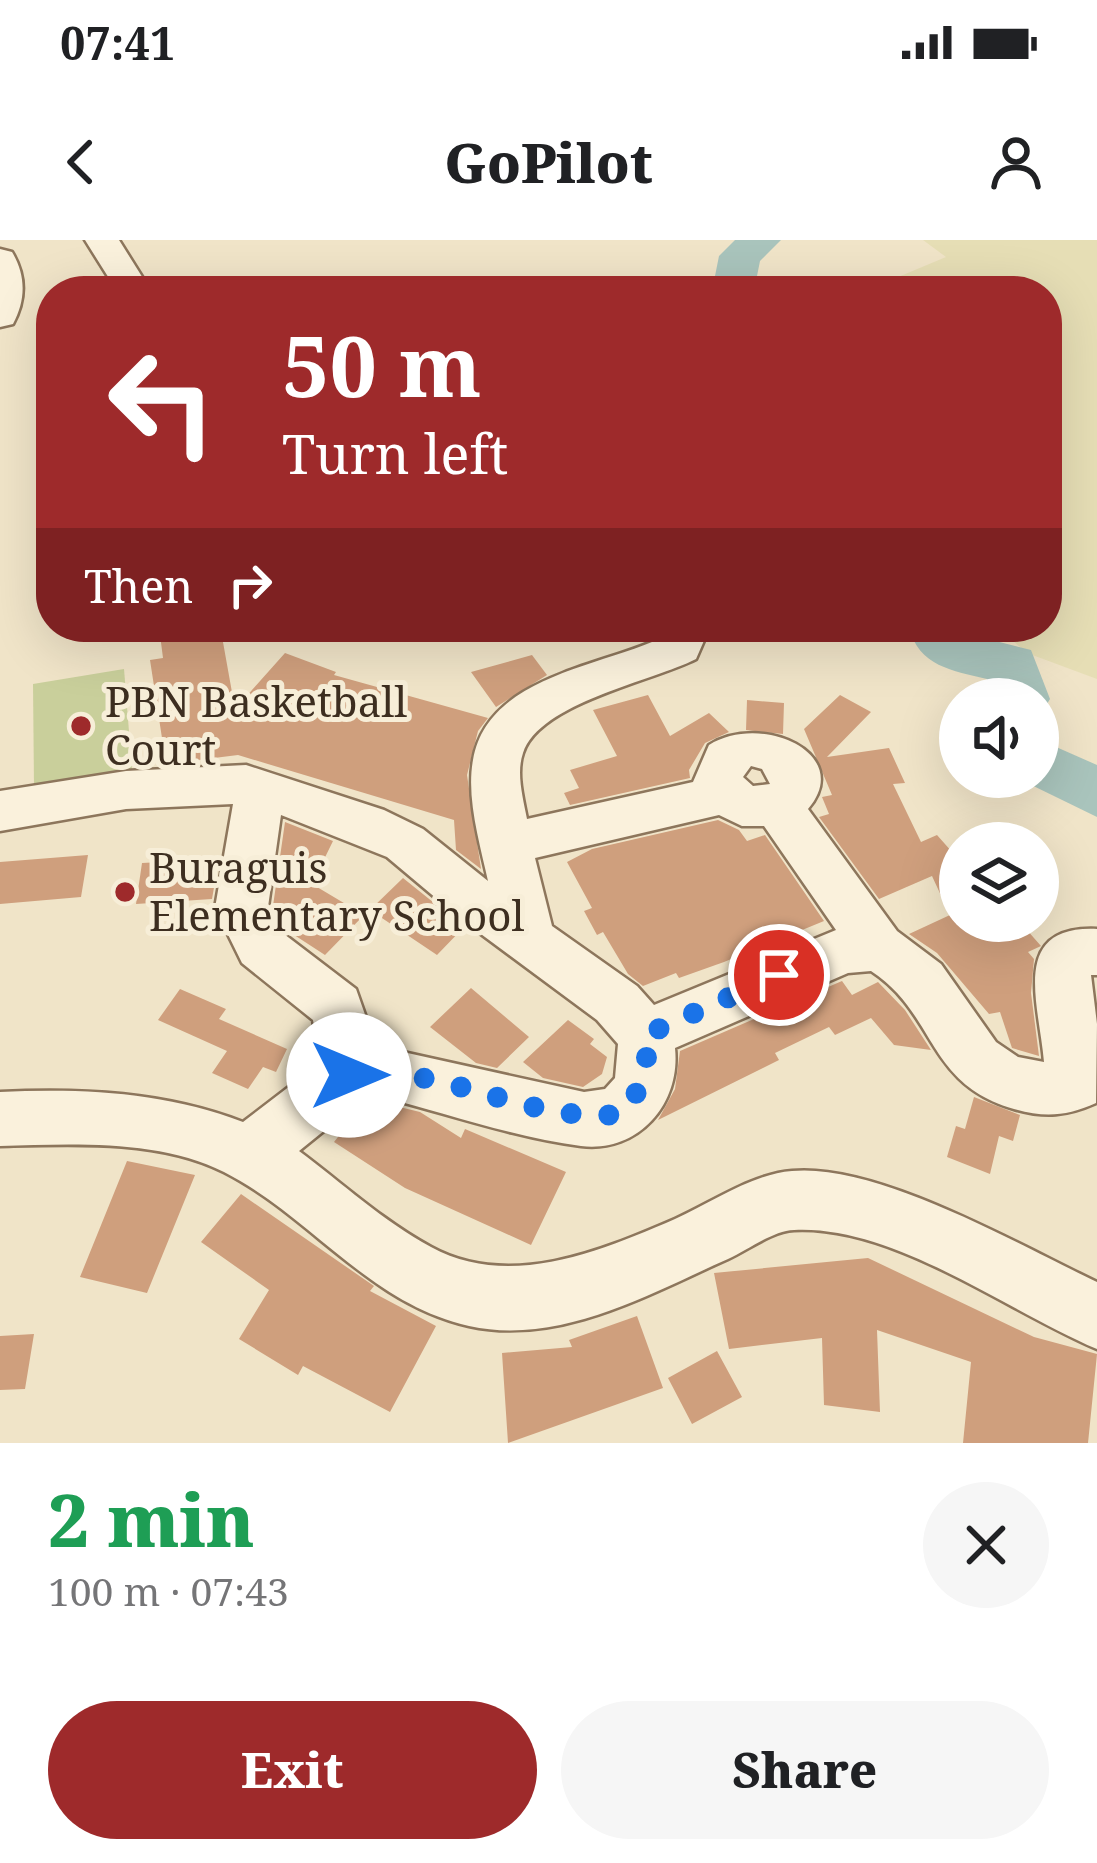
<!DOCTYPE html>
<html lang="en">
<head>
<meta charset="utf-8">
<style>
	body { margin:0; font-family:"Noto Serif",serif; background:#f6f6f6; color:#202124; height:100vh; display:flex; flex-direction:column; font-size:45px; white-space:nowrap }
	* { box-sizing:border-box; margin:0 }
	p { font-size:39px; color:#757577 }
	.icon { flex:none; width:66px; height:66px; fill:none; stroke:currentColor; stroke-width:2; stroke-linecap:round; stroke-linejoin:round }
	.map { position:relative; height:1203px; overflow:hidden }
	.panel { display:flex; flex-direction:column; background:#fff; flex:1 }
	.panel>* { flex:none }
	.guide { position:absolute; left:36px; top:36px; width:1026px; height:366px; border-radius:48px; box-shadow:0 12px 48px #0002; background:#9e2a2b; color:#fff; overflow:hidden }
	.fabs { position:absolute; left:939px; top:438px; display:grid; gap:24px }
	.fabs a { display:grid; place-items:center; width:120px; height:120px; border-radius:50%; background:#fff; box-shadow:0 12px 48px #0002; font-size:60px }
	.pin { position:absolute; display:grid; place-items:center; width:102px; height:102px; color:#fff; margin:-51px; border:6px solid #fff; border-radius:50%; box-shadow:0 3px 12px #0007 }
	.me { position:absolute; width:132px; margin:-66px; rotate:90deg; stroke-linejoin:round; filter:drop-shadow(0 0 9px #0008) }
	.turn { display:flex; align-items:center; gap:42px; height:252px; padding:0 48px; font-size:54px }
	.turn .icon { width:156px; height:156px; stroke-width:2.5 }
	.turn b { display:block; font-size:84px; line-height:102px }
	.then { display:flex; align-items:center; height:114px; padding:0 48px; background:#0003; gap:24px; font-size:45px }
	.round { display:grid; place-items:center; flex:none; width:126px; height:126px; border-radius:63px; background:#f6f6f6 }
	.overview { display:flex; align-items:center; justify-content:space-between; height:204px; padding:0 48px }
	h1 { font-size:72px; font-weight:800; line-height:90px; color:#1e9e55 }
	.button { display:flex; gap:24px; margin-top:auto; padding:24px 48px }
	.button a { flex:1; height:138px; border-radius:72px; background:#9e2a2b; color:#fff; font-size:48px; font-weight:800; line-height:138px; text-align:center }
	.button a+a { background:#f6f6f6; color:#202124 }
	.status { display:flex; justify-content:space-between; align-items:center; height:84px; padding:0 60px; background:#fff; direction:ltr }
	.status svg { height:33px; fill:currentColor }
	header { display:flex; justify-content:space-between; align-items:center; height:156px; padding:0 48px; background:#fff; font-size:54px; font-weight:800 }
	.map>svg:first-child { display:block }
	.farmland { fill:#e6deb5 }
	.green { fill:#c9cf9b }
	.lines { fill:none; stroke-linecap:round; stroke-linejoin:round }
	.river { fill:#a9c4bc; fill-rule:evenodd }
	.building { fill:#cf9f7d }
	.minor-casing { stroke:#8d765c; stroke-width:5 }
	.minor { fill:#faf1dc; fill-rule:evenodd }
	.route { stroke:#1a73e8; stroke-width:21; stroke-dasharray:0 37.8 }
	.poi-dot { fill:#9e2a2b; stroke:#f7eed8; stroke-width:4.5 }
	.labels { text-anchor:middle; stroke-width:10; stroke-linejoin:round; paint-order:stroke }
	.poi-label { font-size:42px; fill:#3d2e20; stroke:#f7eed8; text-anchor:start }
</style>
</head>
<body>
<div class="status"><b>07:41</b><svg viewBox="0 0 49 12"><path d="M0 12V9h3v3zM5 12V6h3v6zM10 12V3h3v9zM15 12V0h3v12zM26 1h20v11H26zM47 4h2v5h-2z"/></svg></div>
<header><svg class="icon" aria-label="back" viewBox="0 0 24 24"><path d="M15 5l-7 7 7 7"/></svg>GoPilot<svg class="icon" aria-label="person" viewBox="0 0 24 24"><circle cx="12" cy="8" r="4"/><path d="M4 21q1-7 8-7t8 7"/></svg></header>
<div class="map">
<svg width="1097" height="1203" viewBox="0 0 1097 1203">
	<rect width="100%" height="100%" fill="#f0e4c8"/>
	<path class="farmland" d="M923 0H1097V439L1027 413 997 387H1047V51H900L891 40 946 17Z"/>
	<path class="green" d="M124 429 132 529 34 547 33 444Z"/>
	<g class="lines">
		<path class="river" d="M735 0H781L760 21 754 51H712L719 16Z
			M909 387H965L976 396 1031 410 1050 459 1041 474 1038 459H992L987 439C953 431 918 426 909 387Z
			M1038 499 1097 525V577L1017 538 1038 537Z"/>
	</g>
	<path class="building" d="M159 387 221 391 235 469 285 413 336 432 334 435 488 478 478 491 467 535 481 629 456 610 454 580 238 515 166 524 150 420 163 418Z
		M532 415 547 435 496 467 471 432Z
		M648 455 670 496 709 473 729 492 705 503 689 530 690 538 570 565 564 553 579 548 570 530 617 516 593 470Z
		M840 455 871 472 827 517 889 508 905 543 893 544 921 602 937 595 960 621V681H1019L1041 706 1028 712 1034 719 1031 753 1039 816 1012 808 1000 772 989 774 937 713 909 694 950 675 932 636 879 659 819 577 829 574 822 557 832 555 804 489Z
		M747 460 784 463 783 494 746 490Z
		M718 580 739 590 747 601 765 595 824 681 724 722 679 738 676 733 643 746 628 734 603 692 597 695 584 671 592 668 567 622 592 609Z
		M285 582 333 601 312 644 364 675 325 715 285 689 288 685 273 666Z
		M88 615 81 657 0 664V622Z
		M219 619 212 659 136 664 142 623Z
		M403 638 464 687 437 715 370 670Z
		M842 741 852 755 878 742 905 770 931 810 894 805 871 778 835 795 829 787 775 813 779 820 658 880 675 849 680 811Z
		M471 748 529 797 497 828 476 823 430 787Z
		M180 749 226 769 219 779 287 809 276 832 263 827 248 849 212 833 227 811 158 780Z
		M568 780 594 799 590 804 607 817 602 834 583 847 543 838 523 822Z
		M974 857 1020 875 1013 901 999 896 990 934 947 917 956 886 965 889Z
		M383 863 420 872 461 898 465 889 566 932 531 1005 405 948 334 902 361 868 373 876Z
		M127 921 195 935 147 1053 80 1037Z
		M241 954 374 1046 370 1051 436 1086 390 1172 303 1126 298 1135 239 1099 269 1050 201 1002Z
		M868 1018 1034 1097 1097 1114 1088 1203H963L971 1122 877 1090 880 1172 824 1165 822 1098 729 1109 714 1033Z
		M637 1076 663 1148 508 1203 502 1113 572 1107 569 1100Z
		M34 1094 25 1149 0 1150V1096Z
		M717 1111 742 1157 692 1184 668 1138Z"/>
	<g class="lines">
		<defs>
			<path id="minor" d="M85 0H119L151 51H117Z
				M0 9 12 12C26 35 26 60 13 84L0 87Z
				M658 387H702L706 396 696 419C653 441 539 463 523 513 516 533 523 558 527 579L693 542 709 505C762 472 855 514 808 569L897 691 941 724 996 802 1018 817 1044 822C1039 763 1009 685 1097 689V735H1091L1097 784 1096 863C1067 876 1045 878 1014 869 926 844 937 774 871 731L848 733 675 808C681 864 638 913 581 906 517 898 445 873 382 857L362 860 299 911C342 943 383 981 431 1007 509 1050 601 1011 675 979 711 963 752 934 792 931 878 923 1019 1005 1097 1042V1109C1007 1071 894 985 794 990 772 991 748 1010 728 1019 649 1054 559 1106 469 1086 368 1063 312 977 224 932 159 899 71 904 0 906V852C83 848 165 852 243 882L320 823 313 780 242 723 215 668 233 564 126 569 0 591V551L126 531 246 525 384 570 423 589 488 641C480 604 466 558 473 520 487 437 599 427 661 398ZM751 526 762 529 770 544 753 546 743 537ZM281 575 387 617 462 680 597 780 618 804 615 838 605 849 584 852 376 806 356 749 280 691 268 667ZM719 575 742 586H764L836 690 654 765 637 746 552 686 535 618Z"/>
		</defs>
		<use href="#minor" class="minor-casing"/>
		<use href="#minor" class="minor"/>
	</g>
	<g class="lines">
		<path class="route" d="M349 835C443 822 527 885 621 874 643 848 650 829 645 795L779 735"/>
	</g>
	<g class="poi-dot">
		<circle cx="81" cy="486" r="12"/>
		<circle cx="125" cy="652" r="12"/>
	</g>
	<g class="labels">
		<g class="poi-label">
			<text x="105" y="477">PBN Basketball<tspan x="105" dy="48">Court</tspan></text>
			<text x="149" y="643">Buraguis<tspan x="149" dy="48">Elementary School</tspan></text>
		</g>
	</g>
</svg>
<div class="fabs">
<a><svg class="icon" aria-label="sound" viewBox="0 0 24 24"><path d="M4 9h4l5-4v14l-5-4H4zM17 9q2 3 0 6"/></svg></a>
<a><svg class="icon" aria-label="layers" viewBox="0 0 24 24"><path d="M12 4l9 5-9 5-9-5zM3 14l9 5 9-5"/></svg></a>
</div>
<div class="pin" style="left:779px;top:735px;background:#d93025"><svg class="icon" aria-label="arrive" viewBox="0 0 24 24"><path d="M6 21V4h12l-3 4 3 4H6"/></svg></div>
<svg class="me" style="left:349px;top:835px" viewBox="-20 -20 40 40"><circle r="19" fill="#fff"/><path d="M0-13L10 11 0 6-10 11z" fill="#1a73e8"/></svg>
<div class="guide">
<div class="turn"><svg class="icon" aria-label="left" viewBox="0 0 24 24"><path d="M17 20v-9H6M10 6l-5 5 5 5"/></svg><div><b>50 m</b>Turn left</div></div>
<div class="then">Then<svg class="icon" aria-label="right" viewBox="0 0 24 24"><path d="M7 20v-9h11M14 6l5 5-5 5"/></svg></div>
</div>
</div>
<section class="panel">
<div class="overview"><div><h1>2 min</h1><p>100 m · 07:43</p></div><a class="round"><svg class="icon" aria-label="close" viewBox="0 0 24 24"><path d="M6 6l12 12M18 6L6 18"/></svg></a></div>
<div class="button"><a>Exit</a><a>Share</a></div>
</section>
</body>
</html>
